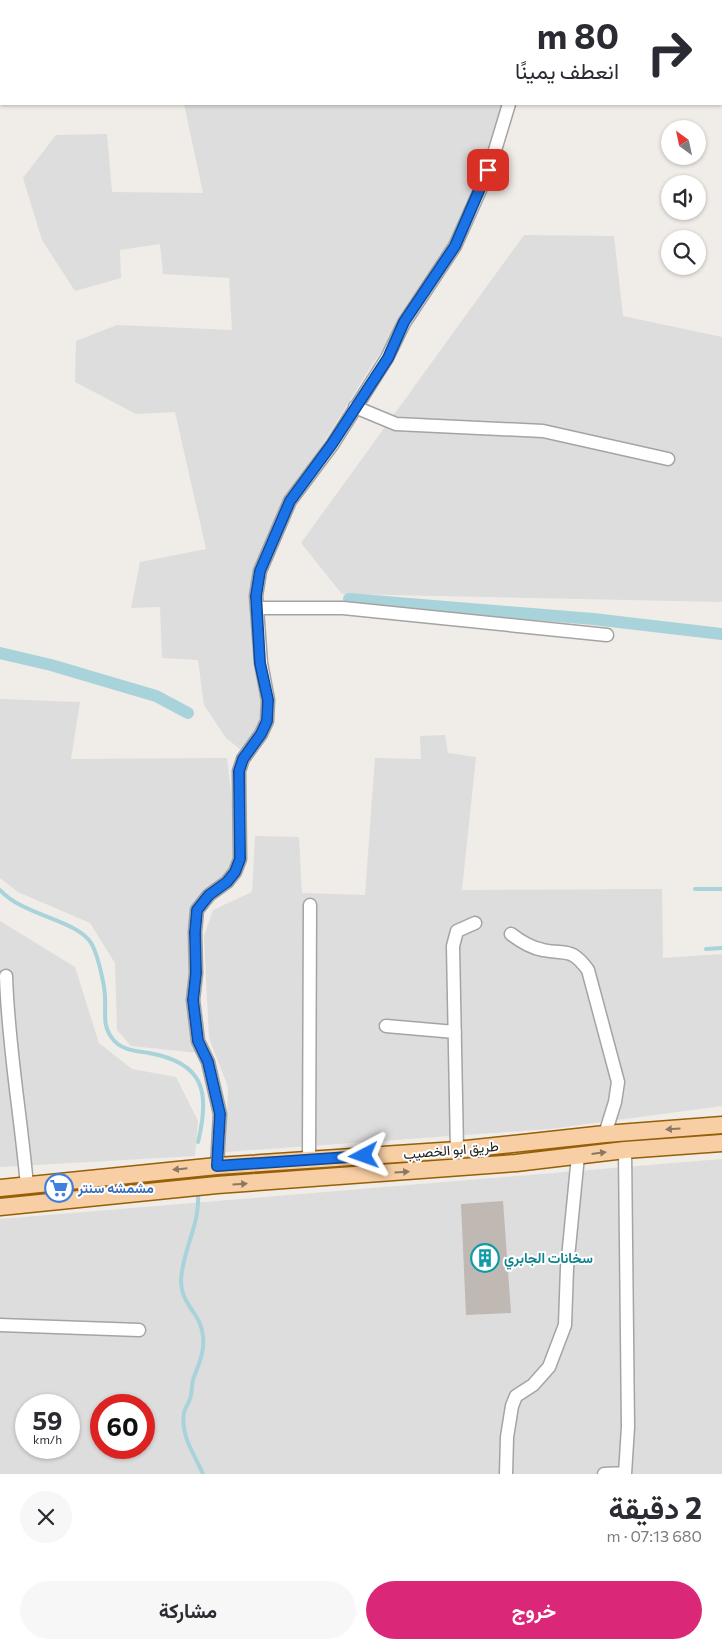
<!DOCTYPE html>
<html lang="ar">
<head>
<meta charset="utf-8">
<style>
	body { margin:0; font-family:Commissioner,Vazirmatn,sans-serif; background:#f7f7f7; color:#2b2b33; direction:rtl; height:100vh; display:flex; flex-direction:column; font-size:19px; white-space:nowrap }
	* { box-sizing:border-box; margin:0 }
	p { font-size:16px; color:#7c7c81 }
	.icon { flex:none; width:28px; height:28px; fill:none; stroke:currentColor; stroke-width:2; stroke-linecap:round; stroke-linejoin:round }
	.map { position:relative; height:1474px; overflow:hidden; direction:ltr }
	.drawer { display:flex; flex-direction:column; background:#fff; flex:1 }
	.drawer>* { flex:none }
	.hud { position:absolute; left:0px; top:0px; width:722px; height:105px; box-shadow:0 1px 4px #0004; direction:rtl; background:#fff; color:#2b2b33; overflow:hidden }
	.needle { width:32px; rotate:327deg }
	.fabs { position:absolute; left:661px; top:120px; display:grid; gap:10px }
	.fabs a { display:grid; place-items:center; width:45px; height:45px; border-radius:50%; background:#fff; box-shadow:0 1px 4px #0004; font-size:25px }
	.speed { position:absolute; left:15px; top:1394px; display:flex; gap:10px; font-size:25px; font-weight:700; text-align:center }
	.speed>* { display:grid; place-content:center; width:65px; height:65px; border-radius:50%; background:#fff; box-shadow:0 1px 4px #0004; line-height:1 }
	.speed small { font-size:12px; font-weight:400 }
	.speed .limit { border:8px solid #d22; background:#fff; color:#111 }
	.pin { position:absolute; display:grid; place-items:center; width:42px; height:42px; color:#fff; margin:-21px; border-radius:10px; box-shadow:0 2px 8px #0006 }
	.me { position:absolute; width:55px; margin:-28px; rotate:266deg; stroke-linejoin:round; filter:drop-shadow(0 0 4px #0008) }
	.turn { display:flex; align-items:center; gap:18px; height:105px; padding:0 20px; font-size:22px }
	.turn .icon { width:65px; height:65px; stroke-width:2.5 }
	.turn b { display:block; font-size:35px; line-height:42px }
	.round { display:grid; place-items:center; flex:none; width:52px; height:52px; border-radius:26px; background:#f7f7f7 }
	.overview { display:flex; align-items:center; justify-content:space-between; height:85px; padding:0 20px }
	h1 { font-size:30px; font-weight:700; line-height:38px }
	.primary-button { display:flex; gap:10px; margin-top:auto; padding:10px 20px }
	.primary-button a { flex:1; height:58px; border-radius:30px; background:#db2777; color:#fff; font-size:20px; font-weight:700; line-height:58px; text-align:center }
	.primary-button a+a { background:#f7f7f7; color:#2b2b33 }
	.map>svg:first-child { display:block }
	.residential { fill:#dedddd; fill-rule:evenodd }
	.lines { fill:none; stroke-linecap:round; stroke-linejoin:round }
	.stream { stroke:#a9d3db; stroke-width:4 }
	.canal { stroke:#a9d3db; stroke-width:12 }
	.building { fill:#c0b8b3 }
	.minor-casing { stroke:#a4a4a4; stroke-width:15 }
	.major-casing { stroke:#955f07; stroke-width:19 }
	.minor { stroke:#fff; stroke-width:12 }
	.major { stroke:#f8cfa4; stroke-width:16 }
	.oneway { fill:#8c7862 }
	.route-casing { stroke:#114b97; stroke-width:12 }
	.route { stroke:#1a73e8; stroke-width:9 }
	.labels { text-anchor:middle; stroke-width:4; stroke-linejoin:round; paint-order:stroke }
	.street-label { font-size:14px; fill:#202020; stroke:#fff }
	.shop-label { font-size:14px; font-weight:bold; fill:#366cbe; stroke:#fff; text-anchor:start }
	.culture-label { font-size:14px; font-weight:bold; fill:#0d838f; stroke:#fff; text-anchor:start }
</style>
</head>
<body>
<div class="map">
<svg width="722" height="1474" viewBox="0 0 722 1474">
	<rect width="100%" height="100%" fill="#f0ece7"/>
	<path class="residential" d="M0 0H158V1H1L0 36Z
		M184 104H506L481 185 448 259 372 365 319 450 277 523 255 588 267 721 245 753 226 738 204 705 198 660 162 658 160 607 131 608 140 562 206 549 175 412 136 414 75 382 76 341 117 325 232 330 229 278 163 274 160 244 120 250 121 278 75 291 42 240 23 178 56 135 107 134 112 192 203 193Z
		M524 235 614 236 623 316 722 337V602L342 594 301 543Z
		M0 699 80 702 71 759 227 758 238 854 223 886 192 921 199 1053 131 1046 117 1030 115 963 90 923 18 892 0 878Z
		M445 735 448 753 476 757 462 890 662 889 663 958 722 954V1106L550 1129 226 1152 228 1087 209 1038 204 936 213 910 252 892 255 836 299 837 302 893 365 895 375 758 421 759 420 736Z
		M0 921 75 967 99 1043 132 1069 176 1077 198 1121 195 1156 0 1167Z
		M722 1159V1474H0V1219ZM26 1405H69V1448H26ZM101 1405H144V1448H101Z"/>
	<g class="lines">
		<path class="stream" d="M307 1 308 0
			M0 47H1
			M695 889H722
			M0 890C23 915 71 919 89 940 97 949 105 986 105 998 106 1013 102 1025 112 1038 120 1050 136 1051 149 1053 205 1063 210 1093 198 1142
			M706 949 722 948
			M198 1195C200 1225 182 1251 181 1281 181 1305 201 1313 203 1336 205 1353 198 1365 193 1380 192 1385 192 1390 191 1395 190 1402 185 1407 184 1413 180 1436 195 1455 203 1474"/>
		<path class="canal" d="M349 599 593 619 722 634
			M0 653 51 665 156 696 188 713"/>
	</g>
	<path class="building" d="M503 1201 511 1313 466 1315 461 1204Z"/>
	<g class="lines">
		<defs>
			<path id="minor" d="M504 0V1
				M355 407 396 424 543 431 668 459
				M257 608H343L607 635
				M511 934C520 941 532 948 543 950 567 955 571 947 588 970L618 1082 615 1102 605 1134
				M6 976C8 1046 21 1116 27 1186
				M386 1026 455 1032
				M457 1150 453 946 457 931 475 923
				M309 1159 310 905
				M217 1166 220 1114 208 1062 198 1041 193 1000 196 973 195 932 197 910 209 895 227 882 235 872 240 859 239 771 243 759 261 734 267 721 268 700 261 663 256 596 260 571 290 501 332 445 387 358 404 323 455 246 489 170 509 104
				M0 1325 139 1330
				M506 1474 507 1437 512 1406 516 1396 533 1385 549 1367 565 1325 567 1268 578 1156
				M604 1474 625 1473
				M625 1474 628 1427 625 1150"/>
			<path id="major" d="M0 1188 217 1166 457 1150 605 1134 722 1125
				M0 1207 217 1185 516 1163 625 1150 722 1143"/>
		</defs>
		<use href="#minor" class="minor-casing"/>
		<use href="#major" class="major-casing"/>
		<use href="#minor" class="minor"/>
		<use href="#major" class="major"/>
	</g>
	<defs><path id="oneway-solid" d="M-6-.8H1V-3.2L6.5 0L1 3.2V.8H-6Z" transform="scale(1.25)"/></defs>
	<g class="oneway">
		<use href="#oneway-solid" transform="translate(673 1129) rotate(176)"/>
		<use href="#oneway-solid" transform="translate(599 1153) rotate(-7)"/>
		<use href="#oneway-solid" transform="translate(180 1169) rotate(174)"/>
		<use href="#oneway-solid" transform="translate(402 1172) rotate(-4)"/>
		<use href="#oneway-solid" transform="translate(240 1184) rotate(-4)"/>
	</g>
	<g class="lines">
		<defs>
			<path id="route" d="M364 1156 217 1166 220 1114 208 1062 198 1041 193 1000 196 973 195 932 197 910 209 895 227 882 235 872 240 859 239 771 243 759 261 734 267 721 268 700 260 663 256 596 260 571 290 501 332 444 388 358 404 322 455 246 488 170"/>
		</defs>
		<use href="#route" class="route-casing"/>
		<use href="#route" class="route"/>
	</g>
	<defs>
		<symbol id="supermarket-ring" viewBox="-11 -11 22 22"><circle r="9.5" fill="#fff" stroke="#3f7fe0" stroke-width="1.5"/><path d="M-6-5.5h2.5l.6 2H6L4.5 2H-2.5L-4.4-4H-6ZM-1.5 3.2a1.3 1.3 0 1 0 .1 0ZM3 3.2a1.3 1.3 0 1 0 .1 0Z" fill="#3f7fe0"/></symbol>
		<symbol id="building-ring" viewBox="-11 -11 22 22"><circle r="9.5" fill="#fff" stroke="#0f9aa8" stroke-width="1.5"/><path d="M-4-6H4V6H1V3H-1V6H-4ZM-2.5-4.3h1.7v1.8h-1.7ZM.8-4.3h1.7v1.8H.8ZM-2.5-1h1.7V.8h-1.7ZM.8-1h1.7V.8H.8Z" fill="#0f9aa8"/></symbol>
	</defs>
	<g fill-rule="evenodd">
		<use href="#supermarket-ring" x="43" y="1172" width="32" height="32"/>
		<use href="#building-ring" x="469" y="1242" width="32" height="32"/>
	</g>
	<g class="labels">
		<g class="street-label">
			<text transform="translate(451 1150) rotate(-5)" y="5">طريق ابو الخصيب</text>
		</g>
		<g class="shop-label">
			<text x="78" y="1193">مشمشه سنتر</text>
		</g>
		<g class="culture-label">
			<text x="504" y="1263">سخانات الجابري</text>
		</g>
	</g>
</svg>
<div class="fabs">
<a><svg class="needle" viewBox="-14 -14 28 28"><path d="M0-13l5 13h-10z" fill="#e53935"/><path d="M0 13l5-13h-10z" fill="#7c7c81"/></svg></a>
<a><svg class="icon" aria-label="sound" viewBox="0 0 24 24"><path d="M4 9h4l5-4v14l-5-4H4zM17 9q2 3 0 6"/></svg></a>
<a><svg class="icon" aria-label="search" viewBox="0 0 24 24"><circle cx="10" cy="10" r="6"/><path d="M15 15l6 6"/></svg></a>
</div>
<div class="speed"><div>59<small>km/h</small></div><div class="limit">60</div></div>
<div class="pin" style="left:488px;top:170px;background:#d93025"><svg class="icon" aria-label="arrive" viewBox="0 0 24 24"><path d="M6 21V4h12l-3 4 3 4H6"/></svg></div>
<svg class="me" style="left:364px;top:1156px" viewBox="-20 -20 40 40"><path d="M0-17L14 15 0 8-14 15z" fill="#1a73e8" stroke="#fff" stroke-width="4"/></svg>
<div class="hud">
<div class="turn"><svg class="icon" aria-label="right" viewBox="0 0 24 24"><path d="M7 20v-9h11M14 6l5 5-5 5"/></svg><div><b>80 m</b>انعطف يمينًا</div></div>
</div>
</div>
<section class="drawer">
<div class="overview"><div><h1>2 دقيقة</h1><p>680 m · 07:13</p></div><a class="round"><svg class="icon" aria-label="close" viewBox="0 0 24 24"><path d="M6 6l12 12M18 6L6 18"/></svg></a></div>
<div class="primary-button"><a>خروج</a><a>مشاركة</a></div>
</section>
</body>
</html>
